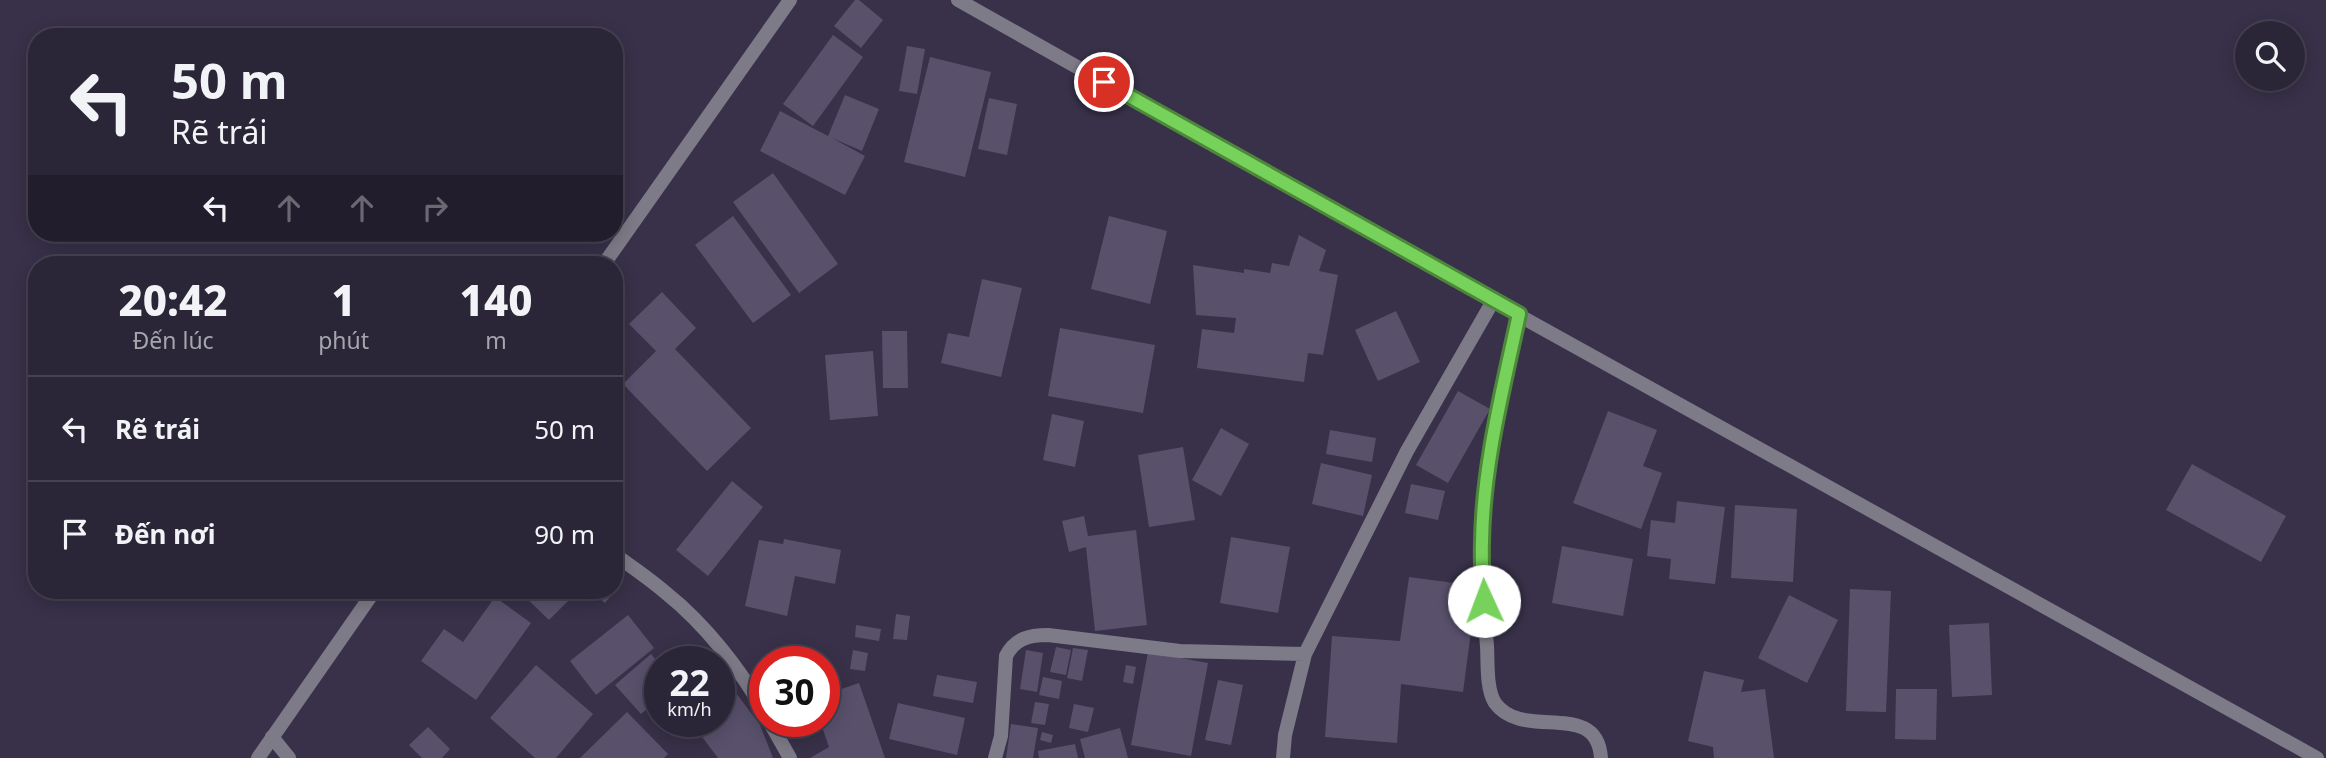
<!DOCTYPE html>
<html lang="vi">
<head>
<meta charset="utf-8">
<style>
	body { margin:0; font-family:"Noto Sans",sans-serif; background:#322d3f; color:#f1f3f6; height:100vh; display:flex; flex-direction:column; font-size:26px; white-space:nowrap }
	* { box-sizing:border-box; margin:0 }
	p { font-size:23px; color:#a5a5ad }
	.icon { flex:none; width:38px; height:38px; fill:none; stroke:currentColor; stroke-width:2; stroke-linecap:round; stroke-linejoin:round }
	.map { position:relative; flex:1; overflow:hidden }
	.details { position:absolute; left:28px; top:256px; width:595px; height:343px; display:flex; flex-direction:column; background:#2a2537; border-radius:28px; box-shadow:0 4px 18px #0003,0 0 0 2px #464252 }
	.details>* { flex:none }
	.banner { position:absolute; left:28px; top:28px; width:595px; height:214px; border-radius:28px; box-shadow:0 4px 18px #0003,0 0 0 2px #464252; background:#2a2537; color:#f1f3f6; overflow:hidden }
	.controls { position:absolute; left:2235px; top:21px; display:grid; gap:14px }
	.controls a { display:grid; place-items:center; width:70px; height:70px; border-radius:50%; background:#2a2537; box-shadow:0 4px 18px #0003,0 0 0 2px #464252; font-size:35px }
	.speed { position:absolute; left:644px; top:646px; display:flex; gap:14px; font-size:35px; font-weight:700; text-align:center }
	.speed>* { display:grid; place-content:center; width:91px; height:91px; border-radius:50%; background:#2a2537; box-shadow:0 4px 18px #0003,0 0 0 2px #464252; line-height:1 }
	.speed small { font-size:18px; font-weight:400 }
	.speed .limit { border:10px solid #d22; background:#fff; color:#111 }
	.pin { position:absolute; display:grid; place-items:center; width:60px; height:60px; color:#fff; margin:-30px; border:4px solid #fff; border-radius:50%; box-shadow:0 2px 7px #0007 }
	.me { position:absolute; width:77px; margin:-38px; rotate:358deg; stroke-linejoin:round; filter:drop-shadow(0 0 5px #0008) }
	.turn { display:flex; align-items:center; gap:24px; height:147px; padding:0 28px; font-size:32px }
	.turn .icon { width:91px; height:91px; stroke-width:2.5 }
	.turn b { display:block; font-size:49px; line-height:60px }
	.lanes { display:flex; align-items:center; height:66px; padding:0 28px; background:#0003; justify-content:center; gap:35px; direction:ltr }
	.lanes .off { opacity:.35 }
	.eta { display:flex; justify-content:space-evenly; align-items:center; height:119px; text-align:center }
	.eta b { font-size:42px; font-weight:800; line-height:49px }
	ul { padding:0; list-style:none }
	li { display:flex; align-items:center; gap:21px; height:105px; padding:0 28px; border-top:2px solid #464252 }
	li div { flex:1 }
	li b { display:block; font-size:26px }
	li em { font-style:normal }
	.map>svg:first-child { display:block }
	.building { fill:#59516c }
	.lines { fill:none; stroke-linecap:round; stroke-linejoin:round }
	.service { stroke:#7e7b88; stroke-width:14 }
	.minor { stroke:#7e7b88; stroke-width:14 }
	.tertiary { stroke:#7e7b88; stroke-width:14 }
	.route-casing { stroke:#4d883a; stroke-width:18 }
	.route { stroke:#76d25a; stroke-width:12 }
</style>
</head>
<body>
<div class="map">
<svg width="2326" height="758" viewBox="0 0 2326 758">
	<rect width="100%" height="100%" fill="#383149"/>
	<path class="building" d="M855 0H859L883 20 861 48 834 26Z
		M833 35 863 57 813 126 783 104Z
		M907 46 925 49 917 94 899 91Z
		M930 57 991 72 965 177 904 162Z
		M845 95 879 109 862 151 832 138 865 156 845 195 760 151 780 111 828 136Z
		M989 98 1017 104 1007 155 978 149Z
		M773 173 838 264 799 293 733 202Z
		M733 216 791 295 753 323 695 245Z
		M1109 216 1167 231 1150 304 1091 289Z
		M1299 235 1326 250 1319 271 1338 275 1323 355 1308 353 1304 382 1197 368 1202 329 1234 333 1236 318 1196 315 1193 265 1244 273V269L1270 273 1272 263 1289 266Z
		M982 279 1022 288 1001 377 941 363 948 333 969 337Z
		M662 292 696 328 675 349 751 428 707 471 623 384 656 351 629 324Z
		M1396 311 1420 362 1378 381 1355 330Z
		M1060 328 1155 345 1143 413 1048 396Z
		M882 331H907L908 388H883Z
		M873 351 878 416 830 420 825 355Z
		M1458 391 1490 409 1448 483 1416 465Z
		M1608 411 1657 430 1643 466 1662 473 1641 529 1573 503Z
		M1052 414 1084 421 1075 467 1043 460Z
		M1221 428 1249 444 1221 496 1192 480Z
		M1330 430 1376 438 1372 462 1326 454Z
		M1183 447 1195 520 1149 527 1138 455Z
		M1321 463 1372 475 1363 516 1312 504Z
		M2192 464 2286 516 2261 562 2166 510Z
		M732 481 763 507 708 576 676 550Z
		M1411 484 1445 491 1438 520 1405 513Z
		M1677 501 1725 507 1715 584 1669 579 1671 559 1647 556 1651 520 1675 523Z
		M1735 505 1797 509 1793 582 1731 578Z
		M1084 516 1088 536 1136 530 1147 625 1095 631 1086 547 1069 552 1062 521Z
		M1231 537 1290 547 1278 613 1220 603Z
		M784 539 841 550 835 584 795 576 787 616 745 606 759 540 783 544Z
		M1562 546 1633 559 1623 616 1552 603Z
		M614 573 623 581 605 603 589 590H614Z
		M1409 577 1477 586 1463 692 1401 684 1397 743 1325 737 1332 636 1400 641Z
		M1850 589 1891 591 1886 712 1846 711Z
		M518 590H575L577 592 549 620Z
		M1789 595 1838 620 1807 683 1758 658Z
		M495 597 531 623 476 700 421 661 444 629 463 642Z
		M896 614 910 616 907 640 893 639Z
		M628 615 654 648 596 695 570 661Z
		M1989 623 1992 695 1952 697 1949 625Z
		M856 625 881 629 879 641 855 637Z
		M1056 647 1071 650 1066 675 1050 672Z
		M1073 648 1088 650 1082 681 1067 678Z
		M853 650 868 653 865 671 850 669Z
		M1026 650 1043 653 1037 692 1020 689Z
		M1148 652 1208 663 1191 756 1131 745Z
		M651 654 660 665V698L641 714 615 685Z
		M536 665 593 714 556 758H535L490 718Z
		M1126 665 1136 667 1133 684 1123 682Z
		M719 670 760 725 773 758H718L690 721H719Z
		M1704 671 1744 680 1741 692 1765 689 1774 758H1714L1713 747 1688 741Z
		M937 675 977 682 973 703 933 696Z
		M1043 677 1062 681 1059 699 1039 695Z
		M1218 680 1243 685 1231 745 1205 740Z
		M859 683 885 758H810L829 747 820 721H824V695Z
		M1896 689H1937L1936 740 1895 739Z
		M1035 702 1049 704 1045 725 1031 723Z
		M898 703 965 718 957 755 889 739Z
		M1074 704 1094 708 1088 732 1069 728Z
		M627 712 668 754 664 758H580Z
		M1011 724 1038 728 1033 758H1006Z
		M428 727 450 749 442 758H422L409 745Z
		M1120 728 1128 758H1085L1080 739Z
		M1042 732 1053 735 1051 743 1040 740Z
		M1075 744 1078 758H1039L1038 751Z"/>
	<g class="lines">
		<path class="service" d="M614 554C632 567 650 579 666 593 705 624 741 670 765 713
			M769 721 790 758"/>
		<path class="minor" d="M958 0 1493 301 2317 758
			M1519 314C1503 389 1485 463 1482 540 1480 575 1484 611 1487 646 1488 662 1486 689 1495 703 1523 742 1597 698 1601 758
			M272 737 289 758
			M995 758 1001 736 1006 656C1015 638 1030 635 1048 635L1180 651 1305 654
			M1283 758 1285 735 1305 654 1407 451 1493 301"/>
		<path class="tertiary" d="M604 264 790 0
			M258 758 375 590"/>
	</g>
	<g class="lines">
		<defs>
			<path id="route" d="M1104 82 1519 314C1503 389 1483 465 1482 542 1481 562 1483 582 1484 601"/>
		</defs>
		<use href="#route" class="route-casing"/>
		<use href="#route" class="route"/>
	</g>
</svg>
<div class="controls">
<a><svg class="icon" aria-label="search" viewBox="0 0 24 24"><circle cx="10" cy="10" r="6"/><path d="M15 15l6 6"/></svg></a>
</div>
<div class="speed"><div>22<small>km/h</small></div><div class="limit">30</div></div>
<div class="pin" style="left:1104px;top:82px;background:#d93025"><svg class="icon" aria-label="arrive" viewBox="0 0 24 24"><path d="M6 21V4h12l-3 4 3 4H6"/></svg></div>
<svg class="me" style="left:1484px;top:601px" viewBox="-20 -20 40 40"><circle r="19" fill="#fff"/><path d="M0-13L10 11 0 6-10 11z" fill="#76d25a"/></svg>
<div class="banner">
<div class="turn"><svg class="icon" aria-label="left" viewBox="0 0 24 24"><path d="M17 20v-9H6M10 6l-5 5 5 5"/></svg><div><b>50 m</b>Rẽ trái</div></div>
<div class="lanes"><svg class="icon" aria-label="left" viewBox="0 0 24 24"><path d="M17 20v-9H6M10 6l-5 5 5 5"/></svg><svg class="icon off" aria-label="ahead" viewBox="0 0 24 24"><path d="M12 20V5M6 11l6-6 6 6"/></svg><svg class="icon off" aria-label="ahead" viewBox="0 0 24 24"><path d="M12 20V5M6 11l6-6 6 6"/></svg><svg class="icon off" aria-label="right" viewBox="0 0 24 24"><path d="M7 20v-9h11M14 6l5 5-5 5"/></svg></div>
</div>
<section class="details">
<div class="eta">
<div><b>20:42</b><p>Đến lúc</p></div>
<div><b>1</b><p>phút</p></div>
<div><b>140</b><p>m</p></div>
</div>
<ul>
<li><svg class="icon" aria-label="left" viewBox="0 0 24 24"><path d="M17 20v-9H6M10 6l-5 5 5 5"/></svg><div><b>Rẽ trái</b></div><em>50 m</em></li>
<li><svg class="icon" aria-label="arrive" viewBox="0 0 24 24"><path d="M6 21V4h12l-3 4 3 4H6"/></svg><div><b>Đến nơi</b></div><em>90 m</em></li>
</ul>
</section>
</div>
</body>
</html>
